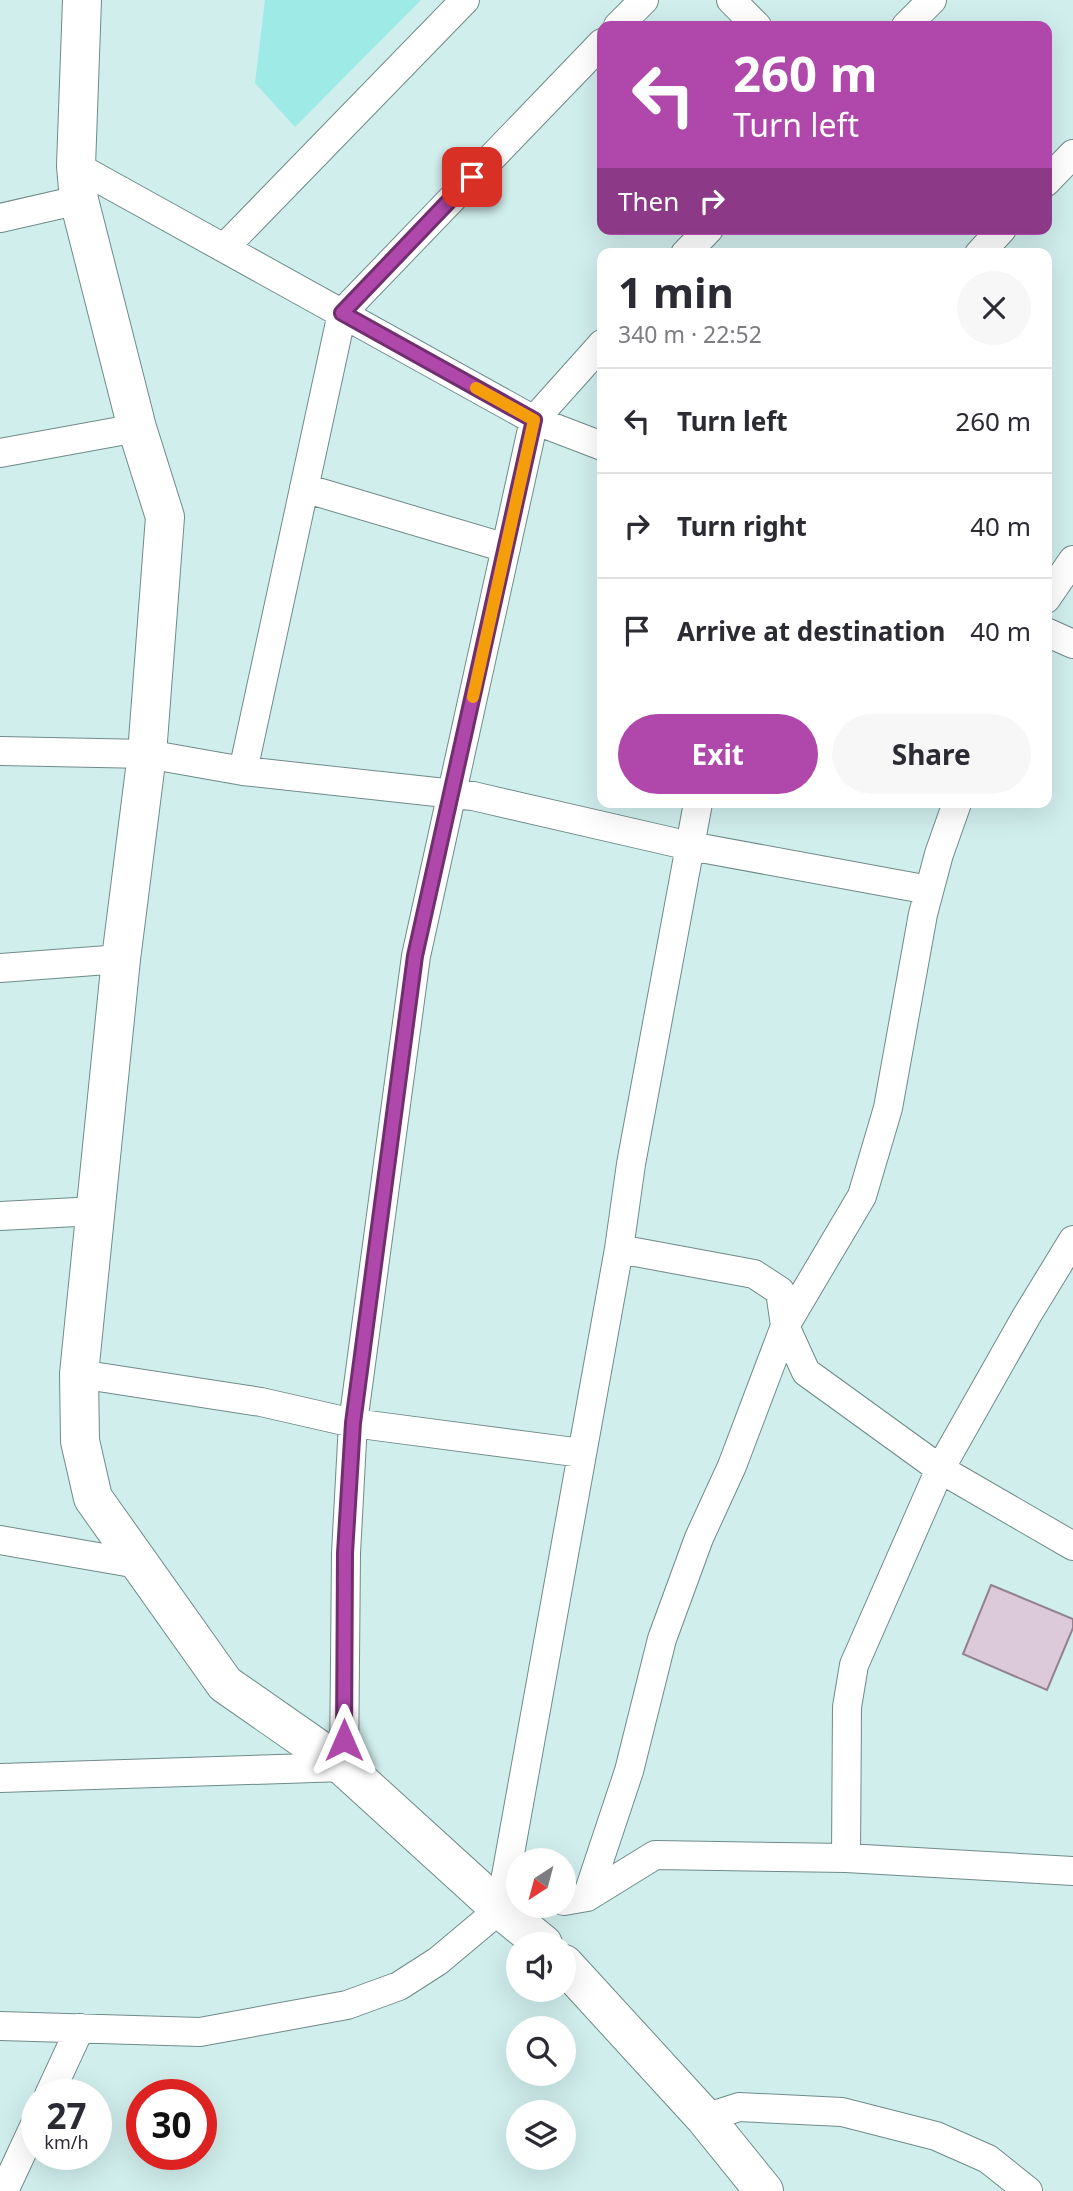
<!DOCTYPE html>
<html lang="en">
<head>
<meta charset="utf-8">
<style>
	body { margin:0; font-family:"Noto Sans",sans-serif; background:#f7f7f7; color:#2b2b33; height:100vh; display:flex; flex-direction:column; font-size:26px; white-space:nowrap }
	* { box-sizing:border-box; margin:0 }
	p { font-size:23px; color:#7c7c81 }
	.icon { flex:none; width:38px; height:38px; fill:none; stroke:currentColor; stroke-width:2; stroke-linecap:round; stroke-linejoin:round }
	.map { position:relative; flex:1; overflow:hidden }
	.panel { position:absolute; left:597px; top:248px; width:455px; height:560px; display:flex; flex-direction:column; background:#fff; border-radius:14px; box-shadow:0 7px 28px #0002 }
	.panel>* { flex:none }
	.guide { position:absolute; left:597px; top:21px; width:455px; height:214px; border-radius:14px; box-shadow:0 7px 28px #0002; background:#b048ab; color:#fff; overflow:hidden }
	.needle { width:46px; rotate:216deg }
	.buttons { position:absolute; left:506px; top:1848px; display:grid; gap:14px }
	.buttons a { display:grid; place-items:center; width:70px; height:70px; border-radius:50%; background:#fff; box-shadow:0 7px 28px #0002; font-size:35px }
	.speed { position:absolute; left:21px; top:2079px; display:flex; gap:14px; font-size:35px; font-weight:700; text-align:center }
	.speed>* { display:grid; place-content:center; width:91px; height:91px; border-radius:50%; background:#fff; box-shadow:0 7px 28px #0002; line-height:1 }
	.speed small { font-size:18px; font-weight:400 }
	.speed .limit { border:10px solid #d22; background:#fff; color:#111 }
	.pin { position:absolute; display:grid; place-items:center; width:60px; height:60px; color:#fff; margin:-30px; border-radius:14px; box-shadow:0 4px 10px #0006 }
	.me { position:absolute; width:77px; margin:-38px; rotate:0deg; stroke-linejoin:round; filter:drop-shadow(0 0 5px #0008) }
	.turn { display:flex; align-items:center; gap:24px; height:147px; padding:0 21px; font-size:32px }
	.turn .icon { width:91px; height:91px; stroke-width:2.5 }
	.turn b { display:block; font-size:49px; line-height:60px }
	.then { display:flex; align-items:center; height:66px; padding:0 21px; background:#0003; gap:14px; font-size:26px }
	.round { display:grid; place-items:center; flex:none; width:74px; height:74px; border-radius:37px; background:#f7f7f7 }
	.headline { display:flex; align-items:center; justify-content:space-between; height:119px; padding:0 21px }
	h1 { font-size:42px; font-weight:700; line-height:52px }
	.action { display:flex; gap:14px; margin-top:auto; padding:14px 21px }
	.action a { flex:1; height:80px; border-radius:42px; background:#b048ab; color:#fff; font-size:28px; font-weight:700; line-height:80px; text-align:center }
	.action a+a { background:#f7f7f7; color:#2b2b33 }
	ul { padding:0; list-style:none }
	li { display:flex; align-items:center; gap:21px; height:105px; padding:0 21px; border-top:2px solid #e1e1e2 }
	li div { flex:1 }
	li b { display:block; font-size:26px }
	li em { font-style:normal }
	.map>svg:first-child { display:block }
	.green { fill:#9deae6 }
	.building { fill:#dcc9da; stroke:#938191; stroke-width:2 }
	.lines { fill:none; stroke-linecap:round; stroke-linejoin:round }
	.street-casing { stroke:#6f8b89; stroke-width:30 }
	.secondary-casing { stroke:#6f8b89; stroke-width:40 }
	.street { stroke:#fff; stroke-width:28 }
	.secondary { stroke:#fff; stroke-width:38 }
	.route-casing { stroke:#722f6f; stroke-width:18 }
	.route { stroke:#b048ab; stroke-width:12 }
	.slow { stroke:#f59e0b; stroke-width:12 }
</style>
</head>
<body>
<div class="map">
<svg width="1073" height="2191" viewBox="0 0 1073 2191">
	<rect width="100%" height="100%" fill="#d0eeec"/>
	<path class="green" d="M265 0H421L295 127 255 83Z"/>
	<path class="building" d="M991 1585 1073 1619V1628L1047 1690 963 1654Z"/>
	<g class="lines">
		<defs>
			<path id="street" d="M731 0 757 26
				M618 26 644 0
				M906 26 932 0
				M76 166 534 420 602 446
				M1046 182 1073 154
				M0 218 79 200
				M224 248 465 0
				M685 254 709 229
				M979 254 1002 229
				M0 453 137 428
				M304 488 506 548
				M1046 599 1073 560
				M1046 632 1073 644
				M0 751 147 754 243 771 473 796 690 846 929 890
				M243 771 342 313 602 43
				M0 968 121 959
				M0 1216 96 1211
				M619 1249 754 1274 780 1291 785 1326 806 1372 940 1469 1073 1546
				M79 1374 261 1402 353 1423 582 1453
				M0 1540 138 1564
				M0 1778 344 1767 346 1553 353 1423 416 956 534 420 602 344
				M846 1858 847 1707 854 1665 940 1469 1026 1317 1073 1240
				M587 1897 629 1771 662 1639 699 1538 732 1466 785 1326 862 1196 888 1108 923 914 939 854 957 803
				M564 1901 587 1897 655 1855 846 1858 1073 1871
				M500 1909 619 1249 631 1164 698 803
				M0 2026 200 2032 347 2005 399 1986 438 1961 500 1909 527 1906
				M49 2095 80 2028
				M705 2118 739 2107 842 2112 936 2136 988 2159 1028 2191
				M4 2191 37 2120"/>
			<path id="secondary" d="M82 0 76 166 79 200 137 428 165 517 147 754 121 959 79 1374 80 1441 93 1498 225 1684 344 1767 500 1909 543 1944
				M564 1964 705 2118 764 2191"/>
		</defs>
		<use href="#street" class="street-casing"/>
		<use href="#secondary" class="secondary-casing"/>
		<use href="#street" class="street"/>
		<use href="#secondary" class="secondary"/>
	</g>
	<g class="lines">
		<defs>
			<path id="route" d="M344 1740 345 1553 353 1423 415 956 534 420 342 313 472 177"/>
		</defs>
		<use href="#route" class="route-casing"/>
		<use href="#route" class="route"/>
		<path class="slow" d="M473 697 534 420 476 388"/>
	</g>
</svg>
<div class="buttons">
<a><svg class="needle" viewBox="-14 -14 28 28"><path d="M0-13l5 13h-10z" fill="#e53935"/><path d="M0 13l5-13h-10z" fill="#7c7c81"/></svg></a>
<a><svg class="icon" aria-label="sound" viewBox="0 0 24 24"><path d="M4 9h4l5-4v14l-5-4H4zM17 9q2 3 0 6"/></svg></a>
<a><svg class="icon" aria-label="search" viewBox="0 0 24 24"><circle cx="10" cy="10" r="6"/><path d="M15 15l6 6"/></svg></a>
<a><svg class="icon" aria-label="layers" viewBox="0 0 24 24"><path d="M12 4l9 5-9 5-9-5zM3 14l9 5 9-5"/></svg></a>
</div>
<div class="speed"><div>27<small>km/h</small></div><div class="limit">30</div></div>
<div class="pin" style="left:472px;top:177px;background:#d93025"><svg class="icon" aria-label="arrive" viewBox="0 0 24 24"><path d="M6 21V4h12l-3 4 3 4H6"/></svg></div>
<svg class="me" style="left:344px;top:1740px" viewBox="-20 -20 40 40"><path d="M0-17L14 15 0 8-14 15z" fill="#b048ab" stroke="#fff" stroke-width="4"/></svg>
<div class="guide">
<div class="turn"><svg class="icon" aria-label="left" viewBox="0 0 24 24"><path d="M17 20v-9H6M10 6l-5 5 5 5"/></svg><div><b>260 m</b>Turn left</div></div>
<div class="then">Then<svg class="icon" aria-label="right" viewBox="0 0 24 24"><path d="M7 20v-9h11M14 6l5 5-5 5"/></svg></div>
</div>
<section class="panel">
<div class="headline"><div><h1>1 min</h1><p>340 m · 22:52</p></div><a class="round"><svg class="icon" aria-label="close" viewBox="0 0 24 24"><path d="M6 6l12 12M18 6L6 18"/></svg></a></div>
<ul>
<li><svg class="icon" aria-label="left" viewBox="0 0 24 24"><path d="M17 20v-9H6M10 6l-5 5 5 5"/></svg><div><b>Turn left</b></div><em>260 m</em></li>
<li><svg class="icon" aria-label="right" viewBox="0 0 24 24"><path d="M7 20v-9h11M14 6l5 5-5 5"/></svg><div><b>Turn right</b></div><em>40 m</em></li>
<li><svg class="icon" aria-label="arrive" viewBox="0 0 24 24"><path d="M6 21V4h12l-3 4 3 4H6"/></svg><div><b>Arrive at destination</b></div><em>40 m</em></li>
</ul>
<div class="action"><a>Exit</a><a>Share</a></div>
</section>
</div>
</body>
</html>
